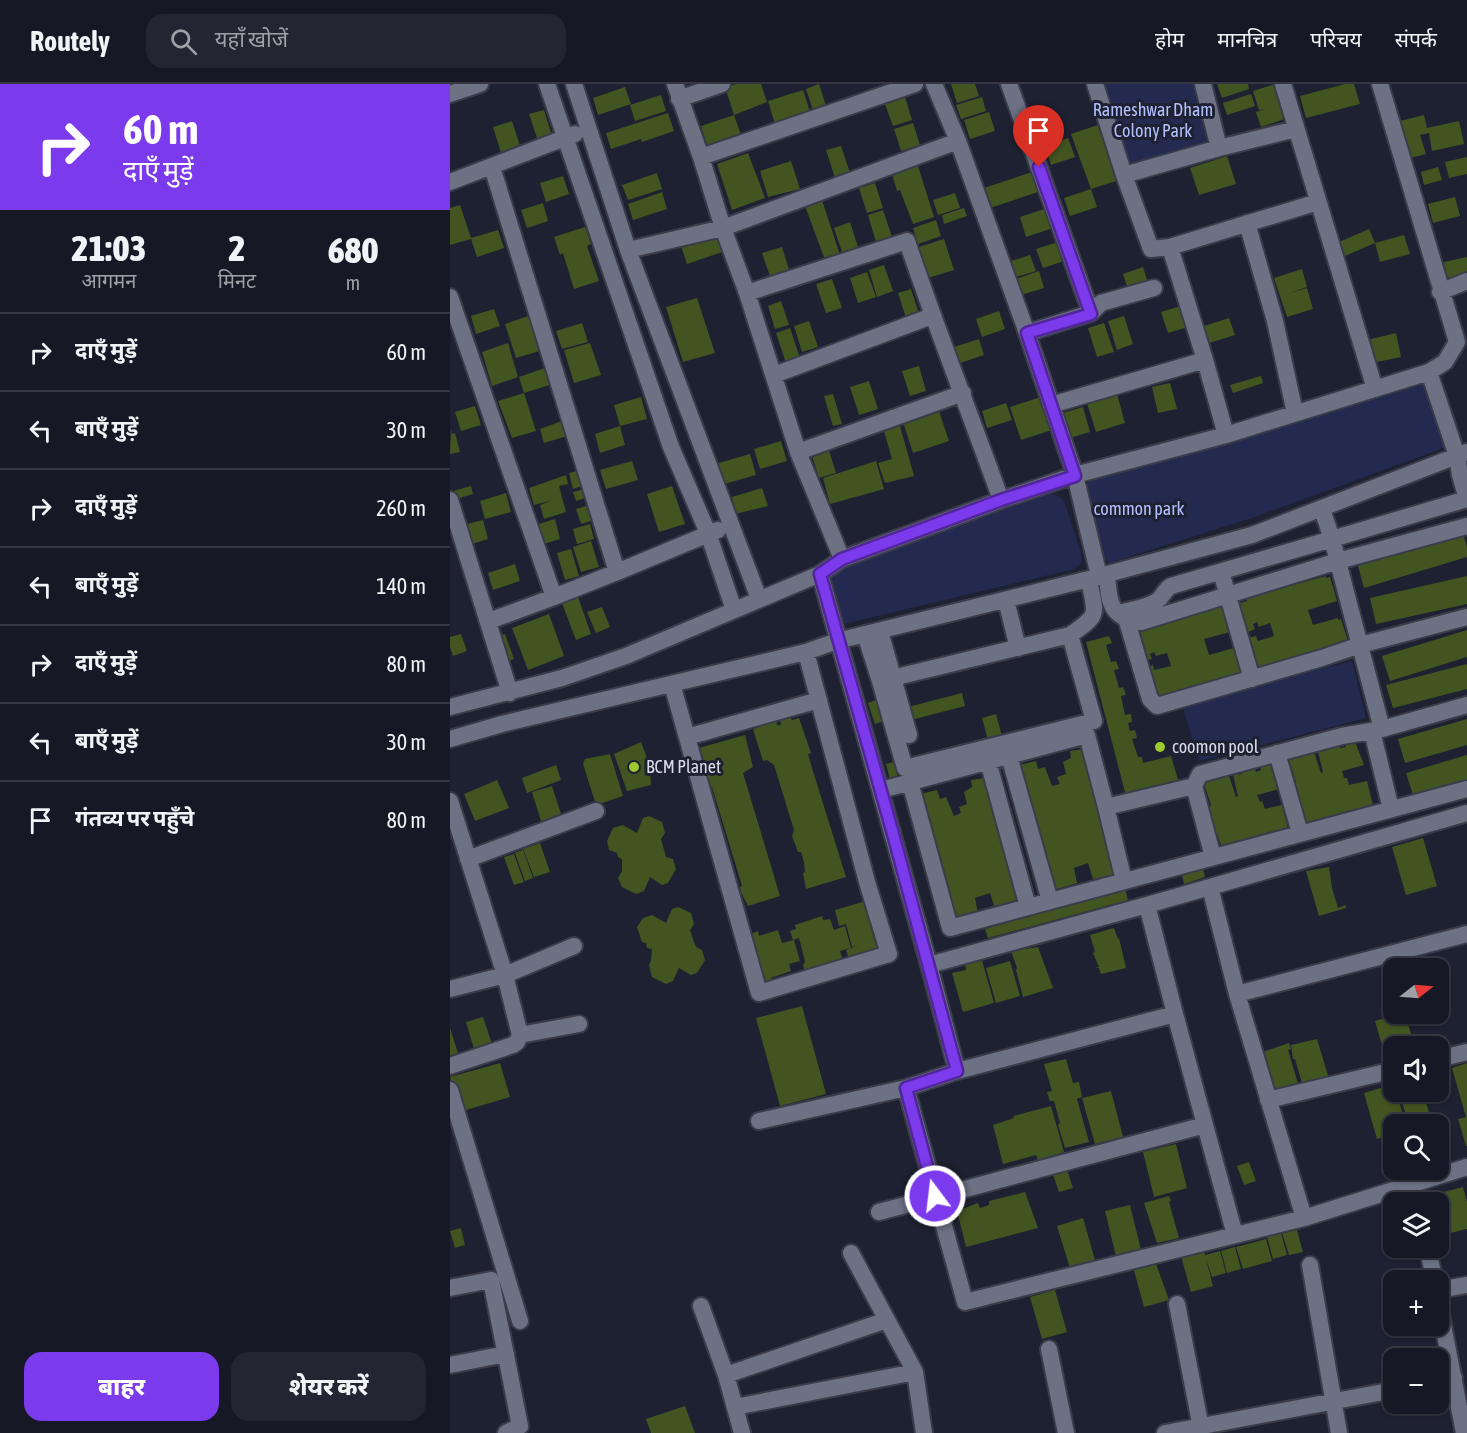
<!DOCTYPE html>
<html lang="hi">
<head>
<meta charset="utf-8">
<style>
	body { margin:0; font-family:"Asap Condensed","Noto Sans Devanagari",sans-serif; background:#232632; color:#f1f3f6; height:100vh; display:flex; flex-direction:column; font-size:22px; white-space:nowrap }
	* { box-sizing:border-box; margin:0 }
	p { font-size:20px; color:#9ea0a7 }
	.icon { flex:none; width:33px; height:33px; fill:none; stroke:currentColor; stroke-width:2; stroke-linecap:round; stroke-linejoin:round }
	.map { position:relative; flex:1; overflow:hidden }
	.sheet { display:flex; flex-direction:column; background:#161925; width:450px }
	.sheet>* { flex:none }
	.hud { background:#7c3aed; color:#fff; overflow:hidden }
	.needle { width:39px; rotate:73deg }
	.fabs { position:absolute; left:933px; top:874px; display:grid; gap:12px }
	.fabs a { display:grid; place-items:center; width:66px; height:66px; border-radius:12px; background:#161925; box-shadow:0 2px 4px #0004,0 0 0 2px #353842; font-size:30px }
	.pin { position:absolute; display:grid; place-items:center; width:51px; height:51px; color:#fff; margin:-62px -26px; border-radius:50% 50% 50% 0; rotate:-45deg; box-shadow:0 0 6px #0007 }
	.pin .icon { rotate:45deg }
	.me { position:absolute; width:66px; margin:-33px; rotate:345deg; stroke-linejoin:round; filter:drop-shadow(0 0 4px #0008) }
	.turn { display:flex; align-items:center; gap:21px; height:126px; padding:0 24px; font-size:27px }
	.turn .icon { width:78px; height:78px; stroke-width:2.5 }
	.turn b { display:block; font-size:42px; line-height:51px }
	.eta { display:flex; justify-content:space-evenly; align-items:center; height:102px; text-align:center }
	.eta b { font-size:36px; font-weight:800; line-height:42px }
	.cta { display:flex; gap:12px; margin-top:auto; padding:12px 24px }
	.cta a { flex:1; height:69px; border-radius:18px; background:#7c3aed; color:#fff; font-size:24px; font-weight:800; line-height:69px; text-align:center }
	.cta a+a { background:#232632; color:#f1f3f6 }
	ul { padding:0; list-style:none }
	li { display:flex; align-items:center; gap:18px; height:78px; padding:0 24px; border-top:2px solid #353842 }
	li div { flex:1 }
	li b { display:block; font-size:22px }
	li em { font-style:normal }
	header { display:flex; align-items:center; gap:36px; box-sizing:border-box; height:84px; padding:0 30px; background:#161925; border-bottom:2px solid #353842 }
	header strong { font-size:28px }
	nav { display:flex; gap:33px; margin-inline-start:auto; font-size:21px }
	.search { width:420px; height:54px; background:#232632; display:flex; align-items:center; gap:15px; box-sizing:border-box; padding:0 21px; border-radius:18px; color:#9ea0a7; font-size:22px }
	main { display:flex; flex:1; min-height:0 }
	.map>svg:first-child { display:block }
	.green { fill:#24294f }
	.building { fill:#425420 }
	.lines { fill:none; stroke-linecap:round; stroke-linejoin:round }
	.minor-casing { stroke:#3a3c4a; stroke-width:20 }
	.minor { stroke:#6c7184; stroke-width:16 }
	.route-casing { stroke:#51269a; stroke-width:15 }
	.route { stroke:#7c3aed; stroke-width:10 }
	.poi-dot { fill:#9cca31; stroke:#1e2131; stroke-width:2 }
	.labels { text-anchor:middle; stroke-width:6; stroke-linejoin:round; paint-order:stroke }
	.park-label { font-size:18px; fill:#b3c0fd; stroke:#1e2131 }
	.poi-label { font-size:18px; fill:#dadce8; stroke:#1e2131; text-anchor:start }
</style>
</head>
<body>
<header>
<strong>Routely</strong>
<div class="search"><svg class="icon" aria-label="search" viewBox="0 0 24 24"><circle cx="10" cy="10" r="6"/><path d="M15 15l6 6"/></svg>यहाँ खोजें</div>
<nav><a>होम</a><a>मानचित्र</a><a>परिचय</a><a>संपर्क</a></nav>
</header>
<main>
<section class="sheet">
<div class="hud">
<div class="turn"><svg class="icon" aria-label="right" viewBox="0 0 24 24"><path d="M7 20v-9h11M14 6l5 5-5 5"/></svg><div><b>60 m</b>दाएँ मुड़ें</div></div>
</div>
<div class="eta">
<div><b>21:03</b><p>आगमन</p></div>
<div><b>2</b><p>मिनट</p></div>
<div><b>680</b><p>m</p></div>
</div>
<ul>
<li><svg class="icon" aria-label="right" viewBox="0 0 24 24"><path d="M7 20v-9h11M14 6l5 5-5 5"/></svg><div><b>दाएँ मुड़ें</b></div><em>60 m</em></li>
<li><svg class="icon" aria-label="left" viewBox="0 0 24 24"><path d="M17 20v-9H6M10 6l-5 5 5 5"/></svg><div><b>बाएँ मुड़ें</b></div><em>30 m</em></li>
<li><svg class="icon" aria-label="right" viewBox="0 0 24 24"><path d="M7 20v-9h11M14 6l5 5-5 5"/></svg><div><b>दाएँ मुड़ें</b></div><em>260 m</em></li>
<li><svg class="icon" aria-label="left" viewBox="0 0 24 24"><path d="M17 20v-9H6M10 6l-5 5 5 5"/></svg><div><b>बाएँ मुड़ें</b></div><em>140 m</em></li>
<li><svg class="icon" aria-label="right" viewBox="0 0 24 24"><path d="M7 20v-9h11M14 6l5 5-5 5"/></svg><div><b>दाएँ मुड़ें</b></div><em>80 m</em></li>
<li><svg class="icon" aria-label="left" viewBox="0 0 24 24"><path d="M17 20v-9H6M10 6l-5 5 5 5"/></svg><div><b>बाएँ मुड़ें</b></div><em>30 m</em></li>
<li><svg class="icon" aria-label="arrive" viewBox="0 0 24 24"><path d="M6 21V4h12l-3 4 3 4H6"/></svg><div><b>गंतव्य पर पहुँचे</b></div><em>80 m</em></li>
</ul>
<div class="cta"><a>बाहर</a><a>शेयर करें</a></div>
</section>
<div class="map">
<svg width="1017" height="1349" viewBox="0 0 1017 1349">
	<rect width="100%" height="100%" fill="#1e2131"/>
	<path class="green" d="M652 0H747L762 57 677 82Z
		M976 300 999 362 805 433 659 479 650 471 634 406 640 395Z
		M594 409 609 412 614 417 631 469V479L624 485 394 540 379 489Z
		M902 577 916 634 749 677 732 621Z"/>
	<path class="building" d="M286 0H311L317 18 284 31 291 51 257 61 251 42 284 31 275 3Z
		M369 0 376 22 363 26 356 5Z
		M501 0H525L529 12 507 19Z
		M767 0H798L799 5 772 14Z
		M825 0 840 33 811 43 806 28 815 25 809 26 803 7Z
		M895 0H904L910 20 856 34 850 12Z
		M175 3 181 20 148 31 143 14Z
		M353 6 360 28 325 40 318 17Z
		M801 10 805 22 777 31 773 19Z
		M211 11 216 27 185 37 180 21Z
		M455 13 462 36 443 42 435 20Z
		M532 13 536 27 511 35 506 21Z
		M94 26 102 52 88 57 79 30Z
		M539 28 545 47 520 55 514 36Z
		M218 29 224 47 192 58 191 55 161 65 156 49Z
		M974 31 977 44 1009 37 1014 60 982 67 979 49 970 51 976 70 957 75 946 38Z
		M62 37 70 62 51 69 43 43Z
		M463 39 470 61 451 67 444 45Z
		M648 41 666 97 641 105 621 50Z
		M618 54 625 73 601 81 595 62Z
		M391 62 400 89 385 94 376 66Z
		M298 69 315 114 282 126 267 80Z
		M777 72 786 100 749 111 740 84Z
		M1017 73V90L999 94 995 78Z
		M341 77 350 105 318 113 310 87Z
		M468 82 484 133 463 140 450 106 447 107 442 90Z
		M988 83 992 96 974 101 971 88Z
		M582 88 588 108 540 124 534 104Z
		M207 89 212 105 178 116 172 101Z
		M113 92 119 110 96 118 90 99Z
		M425 99 433 124 417 129 409 104Z
		M641 105 647 123 620 132 614 114Z
		M212 108 217 125 183 136 178 120Z
		M505 109 510 124 488 131 483 116Z
		M1005 113 1010 132 983 139 978 120Z
		M372 116 390 171 375 176 355 122Z
		M93 119 98 137 77 144 71 126Z
		M10 121 21 154 48 146 54 164 27 173 21 155 0 161V124Z
		M514 124 517 132 494 140 492 131Z
		M597 124 603 144 576 153 570 133Z
		M433 126 442 153 426 158 418 131Z
		M486 136 491 152 468 160 463 144Z
		M400 138 410 169 394 174 384 144Z
		M135 143 141 160 137 162 149 197 124 205 113 169 110 171 104 153Z
		M919 145 925 159 895 172 889 158Z
		M266 151 272 168 237 180 231 162Z
		M954 151 960 170 930 178 925 159Z
		M494 155 504 186 478 194 469 163Z
		M611 157 617 176 593 184 586 165Z
		M332 163 341 192 322 198 312 169Z
		M580 171 586 187 563 194 558 178Z
		M1017 173V190L997 194 994 178Z
		M434 181 443 207 427 213 419 186Z
		M693 183 699 202 679 208 673 190Z
		M852 185 857 203 837 210 857 204 863 225 837 233 824 194Z
		M589 187 594 204 571 211 566 195Z
		M417 188 426 213 408 219 400 194Z
		M382 195 392 224 376 229 366 200Z
		M461 205 470 233 457 237 448 209Z
		M247 214 265 269 233 278 216 223Z
		M331 217 339 241 325 245 318 222Z
		M731 222 738 243 718 249 711 228Z
		M44 225 50 242 26 250 21 232Z
		M549 227 555 245 532 253 526 235Z
		M78 232 84 249 87 248 93 266 66 274 55 240Z
		M674 232 683 260 667 266 658 237Z
		M779 234 785 251 756 260 751 243Z
		M359 237 368 263 352 268 344 242Z
		M132 239 138 258 112 265 106 247Z
		M654 239 664 268 647 273 638 244Z
		M340 244 350 274 336 279 326 249Z
		M946 249 951 273 922 279 917 256Z
		M529 255 534 271 510 279 504 263Z
		M58 259 68 293 42 302 32 268Z
		M140 259 151 291 124 299 114 266Z
		M469 282 476 307 460 312 452 287Z
		M98 283 103 300 74 309 69 293Z
		M811 292 813 299 783 309 780 301Z
		M419 297 428 325 409 331 400 303Z
		M720 299 727 325 708 329 702 303Z
		M74 309 86 347 62 354 48 317Z
		M383 310 392 340 383 342 374 312Z
		M667 310 675 339 646 348 637 319Z
		M191 313 197 335 170 342 164 321Z
		M591 313 602 346 571 356 560 323Z
		M556 319 562 336 537 344 532 327Z
		M25 322 31 341 11 347 5 328Z
		M633 323 640 348 620 354 613 329Z
		M489 327 499 357 463 369 453 338Z
		M112 337 117 352 94 359 90 345Z
		M170 342 175 361 150 369 145 350Z
		M450 342 464 392 435 399 428 379 442 375 434 347Z
		M1 345 2 350 5 349 10 368 0 370Z
		M331 357 337 377 310 385 304 365Z
		M377 360 386 389 369 394 360 365Z
		M300 370 306 391 271 401 265 380Z
		M182 377 188 396 156 405 150 386Z
		M426 377 434 405 380 420 373 394Z
		M131 386 135 401 123 405 119 389Z
		M116 391 118 400 109 402 116 428 94 435 90 421 103 416 84 421 79 404Z
		M21 402 23 410 6 415 3 407Z
		M222 402 235 440 209 448 197 410Z
		M139 404 142 412 126 417 123 408Z
		M312 404 318 422 285 430 282 413Z
		M56 409 61 428 35 435 30 417Z
		M143 420 147 435 131 440 126 425Z
		M105 435 110 455 91 461 85 441Z
		M33 436 38 455 16 462 10 442Z
		M140 440 144 455 127 460 123 445Z
		M1013 450 1017 463V473L914 504 908 482Z
		M141 457 149 483 131 488 123 463Z
		M121 465 129 492 115 496 107 469Z
		M65 480 70 497 43 506 38 489Z
		M876 492V494L880 493 887 517 858 526 863 541 888 534V536L891 535 899 560 806 586 797 554 806 552 808 557 824 552 820 539 809 543 807 538 803 540 805 545 796 549 787 520 797 517V514Z
		M1017 492V520L926 540 920 514Z
		M128 513 141 550 126 556 112 519Z
		M773 521 784 547 754 555 759 571 784 564 785 566 788 565 795 589 703 615 694 584 703 581 704 586 721 582 717 569 706 572 704 568 700 570 702 575 692 578 684 549 694 547 693 544Z
		M152 523 160 543 146 549 137 528Z
		M99 530 114 572 78 586 62 544Z
		M1017 546V573L940 597 932 572Z
		M11 550 17 567 3 572 0 563V553Z
		M55 550 64 575 56 578 47 552Z
		M659 552 662 559 656 561 661 578 666 577 669 585 664 586 669 604 673 603 676 611 671 612 675 631 681 630 682 638 678 639 680 647 685 646 687 654 682 655 688 673H692L693 679 721 672 729 699 676 712 636 558Z
		M1017 580V605L943 624 936 601Z
		M512 609 515 622 461 636 458 623Z
		M426 616 433 637 425 640 418 619Z
		M546 630 552 652 538 656 532 634Z
		M340 633 342 636 349 634 361 669 358 670 362 684 396 793 356 805 353 789 355 788 354 779 351 768H348L342 752 344 746 324 681 317 676 313 677 303 645 326 637 328 642 331 640 330 636Z
		M1017 635V661L955 679 948 655Z
		M295 651 303 683 293 689 330 812 298 822 291 808 290 803 292 802 262 703 256 701 245 665Z
		M904 655 914 681 892 687 894 694H897L899 701 917 697 923 721 914 723 915 726 908 728 907 725 896 729 897 733 858 742 843 703 846 698 838 673 863 665 871 689 873 688 867 664 871 662 873 667 878 665 877 661 890 660V664L896 663 894 658Z
		M191 658 200 682 201 701 177 707 164 670Z
		M634 665 668 790 643 795 638 779 624 784 627 799 600 807 569 681 586 677 588 685 595 683 602 702 610 700 607 693 616 690 613 678 621 674 620 667Z
		M160 670 173 712 146 721 133 680 135 675Z
		M1017 671V698L964 714 956 689Z
		M444 678 448 694 440 696 436 680Z
		M820 679 829 705 807 711 810 718 812 717 815 725 832 721 838 745 773 766 758 727 761 721 753 697 778 689 786 713 788 712 782 687 787 686 789 691 793 689V685L797 683 798 686 805 684 806 688 811 686 810 682Z
		M106 681 111 696 77 709 72 694Z
		M535 694 569 820 545 825 540 809 525 814 528 829 501 837 470 710 487 706 490 715 496 713 504 732 511 729 509 723 517 720 514 708 522 703 521 696Z
		M47 696 59 724 25 737 14 710Z
		M102 702 111 730 91 737 82 708Z
		M199 732 212 738 215 749 211 755 216 773 223 775 226 785 218 799 212 801 200 793 194 807 186 810 172 803 168 794 172 787V775L168 773 167 769 159 766 157 757 163 744 173 741 187 749 193 734Z
		M973 754 987 802 956 811 942 763Z
		M90 759 100 788 84 793 73 765Z
		M73 766 83 794 75 797 65 769Z
		M64 770 74 798 64 801 54 773Z
		M879 783 882 804 888 824 896 821V824L869 832 856 787Z
		M753 785 755 793 734 800 732 791Z
		M675 805 678 816 538 854 535 845Z
		M416 817 430 869 400 878 396 866 407 862 402 863 396 840 389 842 385 826Z
		M228 823 241 829 244 840 240 846 244 858 246 863 252 866 255 876 247 889 241 891 229 884 223 897 216 900 202 893 199 881 201 877 202 865 197 864 196 859 192 858 187 843 193 834 202 831 216 839 222 825Z
		M372 832 373 836 380 835 384 846 395 842 401 864 390 867 392 874 385 876 386 880 356 890 353 882 355 877 349 854 343 856 340 847 346 845 345 841Z
		M664 844 668 855 669 854 676 884 651 890 649 884H645L649 883 643 869 645 868 640 851Z
		M328 846 332 859 344 856 350 877 339 880 341 887 321 894 323 899 311 902 296 852 308 847 309 852Z
		M575 862 576 865 588 863 603 904 573 913 566 886 567 884 561 867Z
		M531 873 544 919 513 928 502 889 516 886 515 879Z
		M560 877 570 912 546 919 536 884Z
		M352 922 376 1010 330 1022 306 934Z
		M949 930H955L965 963H944V982L938 983 925 937Z
		M33 933 42 960 24 965 16 938Z
		M0 944 8 969 0 972Z
		M867 955 880 998 854 1006 845 975H843L841 961Z
		M839 959 841 965 838 966 848 1000 821 1008 810 969Z
		M616 975 623 999 629 998 632 1013 627 1015 639 1058 615 1064 608 1041 610 1039 604 1017H600L597 1008 602 1007 594 980Z
		M50 979 60 1013 9 1028 0 993Z
		M1017 979V1062H1016L1008 1035 1016 1033 1002 984Z
		M944 1000V1008H946L956 1041H944V1050L927 1055 914 1009Z
		M661 1007 673 1053 645 1060 632 1014Z
		M949 1008H973L982 1039 959 1041Z
		M601 1022 614 1068 588 1076 586 1071 553 1080 543 1041 564 1034 563 1032Z
		M726 1060 737 1104 704 1113 693 1068Z
		M799 1078 806 1097 794 1101 787 1082Z
		M617 1086 623 1104 609 1108 603 1091Z
		M1013 1103 1017 1118V1145L988 1152V1119H976L974 1113Z
		M575 1108 588 1144 516 1163 507 1127 528 1119 530 1124 539 1121V1117Z
		M719 1112 721 1117 719 1118 729 1154 707 1159 694 1119Z
		M680 1121 691 1166 666 1172 655 1127Z
		M633 1134 645 1176 620 1184 607 1142Z
		M11 1144 15 1161 5 1164 0 1147Z
		M847 1146 853 1168 839 1171 832 1149Z
		M831 1149 837 1171 823 1175 817 1153Z
		M816 1155 822 1177 793 1185 786 1163Z
		M785 1163 791 1185 777 1189 771 1167Z
		M754 1166 755 1171 770 1167 776 1189 762 1193 756 1175 763 1202 741 1208 731 1172Z
		M705 1177 719 1216 694 1223 683 1183Z
		M605 1206 617 1248 592 1255 580 1213Z
		M235 1322 245 1349H201L196 1335Z"/>
	<g class="lines">
		<defs>
			<path id="minor" d="M97 0 221 363 258 449 284 526
				M124 0 178 166 309 515
				M225 0 251 73 273 144 297 209 348 368 392 475
				M484 0 508 57 577 249 625 391 649 492
				M559 0 641 229 577 249
				M645 0 674 91 701 165 720 163 755 276
				M753 0 769 64 846 45
				M833 0 925 305
				M0 10 30 0
				M229 15 272 0
				M251 73 465 0
				M42 83 167 488 268 446
				M674 91 769 64
				M0 98 125 50
				M797 139 825 237 845 329
				M720 163 868 118
				M178 166 273 144 508 57
				M990 208 1017 197
				M297 209 457 157C486 244 520 329 551 416
				M0 213 104 513 167 488
				M641 229 651 219 704 204
				M324 291 482 232
				M601 321 755 276 776 351
				M348 368 513 309
				M0 416 60 609
				M771 488 802 595
				M370 490 479 881
				M657 490C659 517 659 534 691 538L888 477 1017 442
				M556 516 568 564
				M668 529C680 526 696 524 707 517 713 513 714 506 721 502L882 455 872 425
				M676 534 700 615 707 622 872 574 910 561 1017 533
				M39 537 104 513
				M430 547 459 651
				M415 550 430 597
				M620 551 644 637 455 684 430 597 620 551C652 529 645 531 639 495
				M222 600 309 909 439 870 417 798 356 568
				M0 623 112 594 176 572 370 490 392 475 551 416 625 391 776 351 979 288 995 278 1007 258 930 0
				M932 645 1017 621
				M922 647 941 725
				M237 653 369 616
				M0 655 52 640 356 568 387 557 639 495 802 451 1017 368
				M827 669 850 749
				M559 672 600 817
				M538 677 578 823
				M460 698 500 844 1017 705
				M744 702 763 773
				M431 706 637 651 656 723 744 702 750 690 892 652 932 645 882 455 1017 415 1010 391 1007 372 979 288
				M0 717 55 891 70 951 67 958 63 961 0 982
				M656 723 674 797
				M18 775 146 727
				M697 821 760 803
				M0 905 55 891 124 862
				M787 910 760 803 1017 729
				M70 951 129 940
				M988 975 1017 968
				M507 987 479 881 697 821 725 930 507 987 456 1004 515 1218 854 1134 787 910 1017 850
				M0 1006 70 1237
				M818 1016 944 986
				M309 1037 456 1004
				M755 1041 785 1151
				M963 1098 969 1119
				M429 1128 755 1041 725 930
				M854 1134 1017 1083
				M978 1167 985 1197
				M401 1169 465 1288 474 1349
				M860 1181 889 1349
				M0 1204 41 1196 70 1342 56 1349
				M988 1206 1017 1201
				M988 1215 1014 1349
				M727 1220 752 1349
				M251 1222 276 1291 292 1349
				M599 1265 616 1349
				M0 1281 56 1270
				M276 1291 437 1236
				M988 1297 1004 1294
				M285 1323 465 1288
				M715 1349 944 1306"/>
		</defs>
		<use href="#minor" class="minor-casing"/>
		<use href="#minor" class="minor"/>
	</g>
	<g class="lines">
		<defs>
			<path id="route" d="M485 1112 456 1004 507 987 443 750 370 490 392 475 551 416 625 392 577 249 641 230 589 83"/>
		</defs>
		<use href="#route" class="route-casing"/>
		<use href="#route" class="route"/>
	</g>
	<g class="poi-dot">
		<circle cx="710" cy="663" r="6"/>
		<circle cx="184" cy="683" r="6"/>
	</g>
	<g class="labels">
		<g class="park-label">
			<text x="703" y="32">Rameshwar Dham<tspan x="703" dy="21">Colony Park</tspan></text>
			<text x="689" y="431">common park</text>
		</g>
		<g class="poi-label">
			<text x="722" y="669">coomon pool</text>
			<text x="196" y="689">BCM Planet</text>
		</g>
	</g>
</svg>
<div class="fabs">
<a><svg class="needle" viewBox="-14 -14 28 28"><path d="M0-13l5 13h-10z" fill="#e53935"/><path d="M0 13l5-13h-10z" fill="#9ea0a7"/></svg></a>
<a><svg class="icon" aria-label="sound" viewBox="0 0 24 24"><path d="M4 9h4l5-4v14l-5-4H4zM17 9q2 3 0 6"/></svg></a>
<a><svg class="icon" aria-label="search" viewBox="0 0 24 24"><circle cx="10" cy="10" r="6"/><path d="M15 15l6 6"/></svg></a>
<a><svg class="icon" aria-label="layers" viewBox="0 0 24 24"><path d="M12 4l9 5-9 5-9-5zM3 14l9 5 9-5"/></svg></a>
<a>+</a>
<a>−</a>
</div>
<div class="pin" style="left:589px;top:83px;background:#d93025"><svg class="icon" aria-label="arrive" viewBox="0 0 24 24"><path d="M6 21V4h12l-3 4 3 4H6"/></svg></div>
<svg class="me" style="left:485px;top:1112px" viewBox="-20 -20 40 40"><circle r="17" fill="#7c3aed" stroke="#fff" stroke-width="3"/><path d="M0-11L8 9 0 5-8 9z" fill="#fff"/></svg>
</div>
</main>
</body>
</html>
